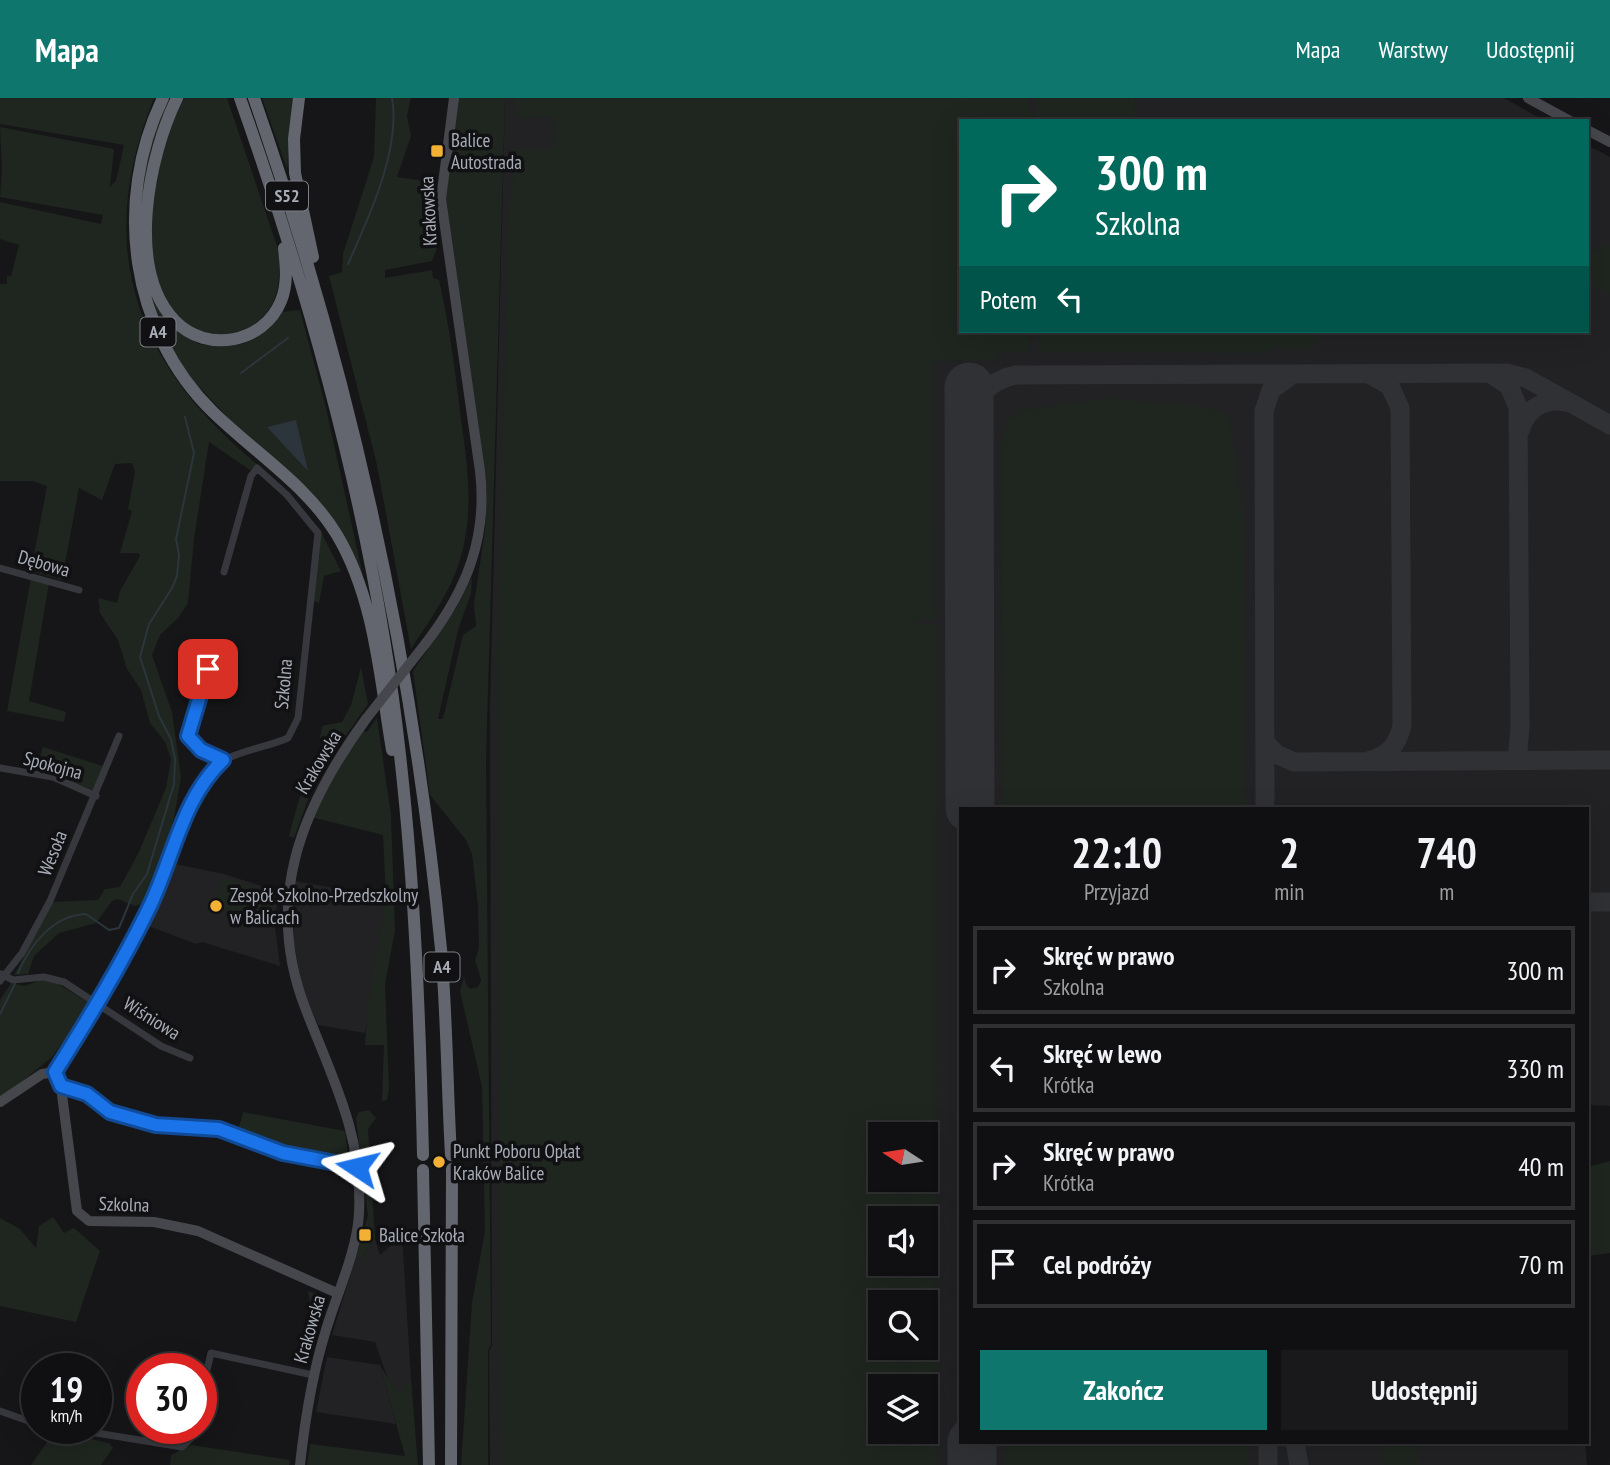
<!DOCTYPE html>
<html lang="pl">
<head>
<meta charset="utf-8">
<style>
	body { margin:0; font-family:"PT Sans Narrow",sans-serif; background:#19191b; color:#f1f3f6; height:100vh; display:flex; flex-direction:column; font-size:26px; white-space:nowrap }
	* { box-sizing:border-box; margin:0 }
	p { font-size:23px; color:#9c9d9f }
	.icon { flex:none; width:38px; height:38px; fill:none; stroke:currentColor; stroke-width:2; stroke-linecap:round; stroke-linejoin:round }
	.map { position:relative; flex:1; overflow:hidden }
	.sheet { position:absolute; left:959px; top:709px; width:630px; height:637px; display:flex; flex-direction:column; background:#101012; border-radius:0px; box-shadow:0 7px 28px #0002,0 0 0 2px #303032 }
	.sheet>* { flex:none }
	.top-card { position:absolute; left:959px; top:21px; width:630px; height:214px; border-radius:0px; box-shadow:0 7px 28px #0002,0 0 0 2px #303032; background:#00695c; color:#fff; overflow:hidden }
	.needle { width:46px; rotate:282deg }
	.controls { position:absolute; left:868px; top:1024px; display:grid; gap:14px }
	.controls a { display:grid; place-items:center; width:70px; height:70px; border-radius:0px; background:#101012; box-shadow:0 7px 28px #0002,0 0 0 2px #303032; font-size:35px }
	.speed { position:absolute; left:21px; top:1255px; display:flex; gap:14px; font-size:35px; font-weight:700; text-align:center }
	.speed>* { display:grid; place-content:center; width:91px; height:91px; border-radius:50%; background:#101012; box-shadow:0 7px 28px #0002,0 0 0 2px #303032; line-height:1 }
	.speed small { font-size:18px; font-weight:400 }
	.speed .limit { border:10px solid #d22; background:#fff; color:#111 }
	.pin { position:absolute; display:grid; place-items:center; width:60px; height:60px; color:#fff; margin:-30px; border-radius:14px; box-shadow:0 4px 10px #0006 }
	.me { position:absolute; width:77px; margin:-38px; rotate:280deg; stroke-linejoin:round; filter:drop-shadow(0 0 5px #0008) }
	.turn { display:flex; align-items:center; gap:24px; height:147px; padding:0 21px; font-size:32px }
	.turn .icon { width:91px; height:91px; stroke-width:2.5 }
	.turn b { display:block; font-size:49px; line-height:60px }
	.then { display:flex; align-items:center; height:66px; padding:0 21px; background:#0003; gap:14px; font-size:26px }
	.eta { display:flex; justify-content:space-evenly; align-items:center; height:119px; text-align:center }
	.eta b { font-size:42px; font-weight:700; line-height:49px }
	.cta { display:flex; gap:14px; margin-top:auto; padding:14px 21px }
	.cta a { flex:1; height:80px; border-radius:0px; background:#0f766e; color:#fff; font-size:28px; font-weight:700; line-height:80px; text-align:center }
	.cta a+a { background:#19191b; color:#f1f3f6 }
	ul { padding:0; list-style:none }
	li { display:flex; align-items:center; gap:21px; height:88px; margin:0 14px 10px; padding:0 7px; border:4px solid #303032; border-radius:0px }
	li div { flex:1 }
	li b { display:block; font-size:26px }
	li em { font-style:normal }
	header { display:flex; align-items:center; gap:42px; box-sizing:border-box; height:98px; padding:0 35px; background:#0f766e; color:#fff }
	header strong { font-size:33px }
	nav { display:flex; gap:38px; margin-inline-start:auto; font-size:24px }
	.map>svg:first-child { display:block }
	.built { fill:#222225; fill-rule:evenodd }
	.green { fill:#1e261f; fill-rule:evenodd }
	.water { fill:#2c353c }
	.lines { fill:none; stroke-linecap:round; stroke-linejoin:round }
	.stream { stroke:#2c353c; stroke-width:2 }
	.taxiway { stroke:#303135; stroke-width:19 }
	.runway { stroke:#303135; stroke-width:49 }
	.street { stroke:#37383d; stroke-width:7 }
	.secondary { stroke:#45474d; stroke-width:10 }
	.highway { stroke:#63666e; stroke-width:12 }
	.secondary-bridge { stroke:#45474d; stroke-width:10 }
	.route-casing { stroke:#114b97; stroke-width:18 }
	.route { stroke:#1a73e8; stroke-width:12 }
	.poi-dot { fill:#f2b134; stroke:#111113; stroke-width:2.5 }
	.labels { text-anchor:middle; stroke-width:7; stroke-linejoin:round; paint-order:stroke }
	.shield { fill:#111113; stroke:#7b7e86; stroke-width:2 }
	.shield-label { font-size:18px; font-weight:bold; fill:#a8adb8 }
	.poi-label { font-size:19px; fill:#a8adb8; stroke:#111113; text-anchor:start }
	.street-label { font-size:19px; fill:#a8adb8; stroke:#111113 }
</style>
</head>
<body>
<header>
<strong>Mapa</strong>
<nav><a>Mapa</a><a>Warstwy</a><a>Udostępnij</a></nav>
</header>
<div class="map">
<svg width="1610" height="1367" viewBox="0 0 1610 1367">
	<rect width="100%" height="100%" fill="#161618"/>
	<path class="built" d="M505 0H1504L1545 23H961V233H1587V47L1610 59V1008L1587 1007V710H961V1344H1585L1587 1367H490L489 1252 492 1248 490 612ZM880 1036H926V1082H880ZM880 1120H926V1166H880ZM880 1204H926V1250H880ZM880 1288H926V1334H880Z
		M174 766 224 776 280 794 274 821 280 868 202 844 196 846 146 827Z
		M294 783 386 799 365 935 318 927 302 891 294 844Z
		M402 1138 411 1281 396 1295 390 1287 375 1244 332 1237 356 1159 361 1160 375 1141 380 1157Z
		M327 1259 380 1267 396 1326 316 1314Z"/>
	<path class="green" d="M0 0H154C93 150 135 266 257 366L250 372 209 344 194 441 188 505 178 520 160 537 152 557 172 614 181 679 174 720 148 796 141 806 135 808 118 801 112 803 96 825 59 835 34 858 28 876 14 877 53 804 98 802 105 791 120 789 138 756 166 690 171 661 165 644 150 625 141 592 127 571 118 542 100 515 98 500 117 505 120 493 140 458 138 455H120L132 413 128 411 135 374 132 365 115 366 102 402 79 390 62 482 31 473 47 388 32 383H0V186H7V178H11L19 147 0 141V104L101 126 103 117 0 99 2 71 0 29 114 51 110 89 116 83 124 47 0 26Z
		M170 0 151 53 145 83 142 144 180 235 199 246 215 248 243 246 269 231 282 214 300 212 325 306 363 478 352 455 181 269 157 224 138 132 145 67 153 34Z
		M183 0H227L280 157C279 173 280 190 273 205 255 239 211 248 182 223 131 180 151 49 183 0Z
		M262 0H293L287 71Z
		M376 0H411L407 18 411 38 397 79 431 84 437 150 432 163 385 172V180L432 172 433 180 439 182C449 226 455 270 460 314 467 364 475 413 460 462 450 495 429 523 411 551L377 367 329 178 342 174 343 156 374 59Z
		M458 0H505L486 662 491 1247 488 1252V1367H461L472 1205 485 1133 482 989 460 893 464 879 467 888 471 891 478 889 481 882 475 862 479 850 478 807 472 756 466 742 430 697 413 573 457 509 472 479 471 495 458 532 438 621H443L463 537 476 528 474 506 485 432 487 393 483 362 445 103Z
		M514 0H1029L1032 23H961V233H1031L1029 254 999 255 998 262 934 263 935 521 918 522 919 526 936 527 938 1367H500L497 552 509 109 517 51H552L554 31 551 19 518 20ZM880 1036H926V1082H880ZM880 1120H926V1166H880ZM880 1204H926V1250H880ZM880 1288H926V1334H880Z
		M1036 0H1134L1135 23H1037Z
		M1587 146 1599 154 1604 146 1610 149V197L1587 185Z
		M1037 233H1316L1314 250H1276L1264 255 1042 254 1038 251Z
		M1105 300 1205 308 1229 317 1244 422 1245 710H1002L1000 347 1008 323 1023 312Z
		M321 434 341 473 324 478 319 505 312 502Z
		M31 480 49 485 29 603 66 614 64 624 7 613Z
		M361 569 368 606 316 680 294 740 289 738 299 701 329 643 320 640 322 628 342 624 351 607Z
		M377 620 391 718 395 833 385 886 389 991 387 1002 382 1003 384 947H365L368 907 386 799 383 737 311 719 321 694 363 633 367 634Z
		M43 649 106 669 95 693 36 671Z
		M223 779 276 796 268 825 214 809Z
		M41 882 53 883 91 906 52 959 0 1001V902L11 885 25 888Z
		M369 1012 376 1020 368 1031 375 1141 361 1160 356 1159 368 1118 356 1020 359 1014Z
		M243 1014 345 1033 349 1068C311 1059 273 1052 238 1033Z
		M1610 1063V1155L1587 1158V1069Z
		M53 1119 64 1135 74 1130 100 1153 76 1224 0 1208V1120L20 1131 36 1150 39 1128Z
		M308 1193 323 1198 326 1203 306 1263 311 1211Z
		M380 1267 396 1294 411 1281 418 1367H307L310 1346 405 1358Z
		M55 1333 109 1345 113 1350 101 1367H31Z
		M1004 1344H1247V1367H1004Z
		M1381 1344H1417L1420 1367H1385Z
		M191 1347 290 1362 289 1367H170L171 1357Z"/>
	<path class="water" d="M296 322 308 373 267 329Z"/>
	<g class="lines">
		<path class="stream" d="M348 166C369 119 401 51 392 0
			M241 275 288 240
			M18 875C30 847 53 817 86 816L109 832 119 830 133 796 147 776 174 686 175 661 171 641 159 618 140 559 149 526 172 490 177 478 179 457 176 441 194 355 185 319
			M0 916 15 886"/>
		<path class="taxiway" d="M1491 276 1509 288 1518 309 1520 629 1517 663
			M968 324C976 300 988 283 1015 277L1507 275 1526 280 1610 327
			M1520 333C1526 310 1546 298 1569 305
			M1265 644 1276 656 1294 664 1610 662
			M1368 663C1388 658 1398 647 1402 627L1400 310 1390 288 1369 276
			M1265 710 1264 313 1271 292 1293 276
			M1587 804H1610
			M1268 1344V1367
			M1295 1344 1299 1367"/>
		<path class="runway" d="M969 289 970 710
			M972 1344V1367"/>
		<path class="street" d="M0 470 79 492
			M208 571 188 638 201 652 223 662
			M0 670 53 679 96 698
			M1 876 13 882 44 879 64 884 161 948 190 960
			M0 883 22 855 50 803 119 638
			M55 974C96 908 147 835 171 760 182 728 192 682 223 663 241 652 268 649 288 640L298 620 318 435 287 397 257 370 251 378 224 474
			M61 988 87 996 110 1014 157 1027 219 1031 283 1055 357 1069
			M201 1297 211 1255 313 1277
			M0 1313 37 1326
			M66 1330 182 1349 191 1340 194 1330"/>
		<path class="secondary" d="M1528 0 1570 23
			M1587 32 1610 44
			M426 545C466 493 488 440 480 373L441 101 454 0
			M0 1004 42 976 55 974 60 981 77 1113 89 1123 154 1124 198 1133 337 1195
			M300 1367C305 1321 312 1276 326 1232 337 1195 357 1154 359 1115 363 1037 333 982 306 912 263 803 301 710 366 621"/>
		<path class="highway" d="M163 0C113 103 130 233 213 314 255 355 306 386 337 437 375 501 380 581 392 652
			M177 0C149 57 125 171 175 223 207 256 264 245 281 203 288 186 286 168 284 150
			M240 0C314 209 376 437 400 657 415 790 420 924 423 1057
			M254 0C350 275 413 561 441 851 447 919 447 988 451 1057
			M299 0 294 41 295 75 313 159
			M423 1072 429 1367
			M451 1367 452 1071"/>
		<path class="secondary-bridge" d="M366 621 426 545"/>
	</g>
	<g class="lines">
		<defs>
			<path id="route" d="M208 571 188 638 201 652 223 662C182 701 174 758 150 808 122 866 89 920 55 974L61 988 87 996 110 1014 156 1027 219 1031 283 1055 357 1069"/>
		</defs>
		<use href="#route" class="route-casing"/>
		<use href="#route" class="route"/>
	</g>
	<g class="poi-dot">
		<rect x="430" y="46" width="14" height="14" rx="3.5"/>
		<circle cx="216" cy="808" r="7"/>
		<circle cx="439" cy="1064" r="7"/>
		<rect x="358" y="1130" width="14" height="14" rx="3.5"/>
	</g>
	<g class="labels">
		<g class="shield">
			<rect x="266" y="83.5" width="42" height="29" rx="5"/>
			<rect x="140.5" y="219.5" width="35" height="29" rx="5"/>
			<rect x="424.5" y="854.5" width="35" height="29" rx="5"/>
		</g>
		<g class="shield-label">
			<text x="287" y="104">S52</text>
			<text x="158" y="240">A4</text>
			<text x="442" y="875">A4</text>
		</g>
		<g class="poi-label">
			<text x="451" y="49">Balice<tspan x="451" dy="22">Autostrada</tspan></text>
			<text x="230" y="804">Zespół Szkolno-Przedszkolny<tspan x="230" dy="22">w Balicach</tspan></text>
			<text x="453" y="1060">Punkt Poboru Opłat<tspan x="453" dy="22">Kraków Balice</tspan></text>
			<text x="379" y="1144">Balice Szkoła</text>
		</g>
		<g class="street-label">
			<text transform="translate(428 113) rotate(-93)" y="7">Krakowska</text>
			<text transform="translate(44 465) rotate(16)" y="7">Dębowa</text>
			<text transform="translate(283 586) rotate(-85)" y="7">Szkolna</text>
			<text transform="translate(318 664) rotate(-59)" y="7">Krakowska</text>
			<text transform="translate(53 667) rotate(15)" y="7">Spokojna</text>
			<text transform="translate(52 755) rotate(-68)" y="7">Wesoła</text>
			<text transform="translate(152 920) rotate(32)" y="7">Wiśniowa</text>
			<text transform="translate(124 1106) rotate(2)" y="7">Szkolna</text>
			<text transform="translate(309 1231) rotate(-74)" y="7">Krakowska</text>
		</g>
	</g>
</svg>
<div class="controls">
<a><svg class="needle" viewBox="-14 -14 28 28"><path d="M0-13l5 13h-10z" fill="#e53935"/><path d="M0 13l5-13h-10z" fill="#9c9d9f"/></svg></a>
<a><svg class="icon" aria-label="sound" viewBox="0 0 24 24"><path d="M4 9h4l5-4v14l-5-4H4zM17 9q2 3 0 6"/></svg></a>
<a><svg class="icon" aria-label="search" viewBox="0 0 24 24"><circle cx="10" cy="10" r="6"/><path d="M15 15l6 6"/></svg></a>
<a><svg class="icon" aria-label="layers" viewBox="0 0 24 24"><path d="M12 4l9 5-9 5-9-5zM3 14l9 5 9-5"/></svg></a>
</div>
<div class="speed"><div>19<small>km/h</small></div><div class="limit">30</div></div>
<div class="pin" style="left:208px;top:571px;background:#d93025"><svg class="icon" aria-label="arrive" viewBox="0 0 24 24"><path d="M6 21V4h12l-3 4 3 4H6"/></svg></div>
<svg class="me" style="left:357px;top:1069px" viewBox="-20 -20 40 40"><path d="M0-17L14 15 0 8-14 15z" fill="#1a73e8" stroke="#fff" stroke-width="4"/></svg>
<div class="top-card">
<div class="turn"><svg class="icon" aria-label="right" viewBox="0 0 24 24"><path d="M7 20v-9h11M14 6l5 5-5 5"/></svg><div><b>300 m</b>Szkolna</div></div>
<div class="then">Potem<svg class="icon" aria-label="left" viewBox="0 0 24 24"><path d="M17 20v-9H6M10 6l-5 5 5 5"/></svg></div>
</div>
<section class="sheet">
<div class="eta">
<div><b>22:10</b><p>Przyjazd</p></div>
<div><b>2</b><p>min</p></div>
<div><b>740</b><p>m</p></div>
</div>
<ul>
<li><svg class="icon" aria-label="right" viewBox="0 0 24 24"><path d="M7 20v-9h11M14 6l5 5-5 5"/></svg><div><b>Skręć w prawo</b><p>Szkolna</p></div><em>300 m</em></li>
<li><svg class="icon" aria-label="left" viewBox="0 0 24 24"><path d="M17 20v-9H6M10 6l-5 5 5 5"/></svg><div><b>Skręć w lewo</b><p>Krótka</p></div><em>330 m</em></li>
<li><svg class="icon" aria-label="right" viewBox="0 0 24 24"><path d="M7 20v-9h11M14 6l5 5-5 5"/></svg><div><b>Skręć w prawo</b><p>Krótka</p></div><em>40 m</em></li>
<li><svg class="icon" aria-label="arrive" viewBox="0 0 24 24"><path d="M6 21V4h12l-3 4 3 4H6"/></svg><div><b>Cel podróży</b></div><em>70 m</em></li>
</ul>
<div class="cta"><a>Zakończ</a><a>Udostępnij</a></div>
</section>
</div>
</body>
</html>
